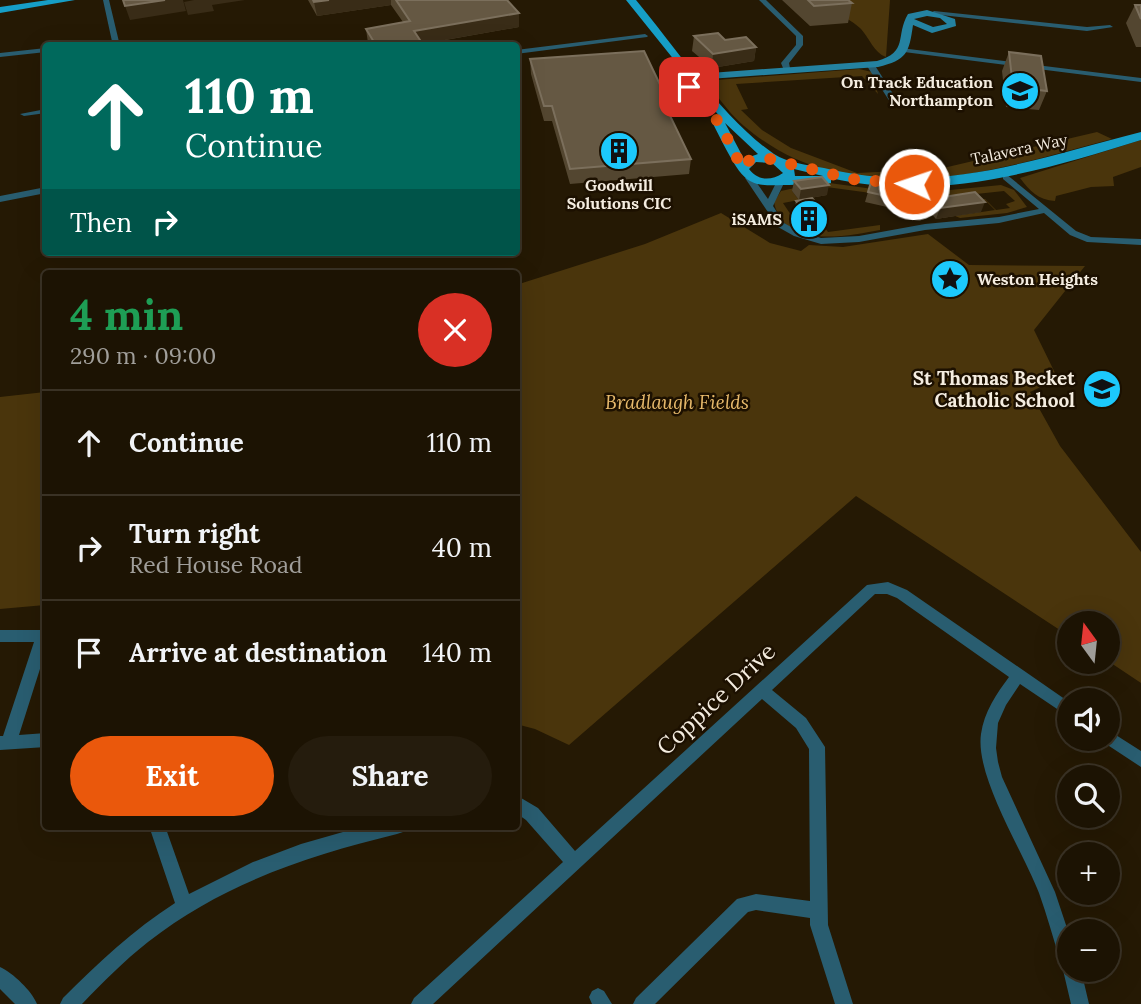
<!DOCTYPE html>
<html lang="en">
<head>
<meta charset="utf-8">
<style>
	body { margin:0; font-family:Lora,serif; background:#251c0d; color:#f1f3f6; height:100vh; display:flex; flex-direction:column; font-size:26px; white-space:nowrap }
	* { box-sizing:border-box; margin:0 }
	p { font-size:23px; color:#a09e9a }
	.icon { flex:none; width:38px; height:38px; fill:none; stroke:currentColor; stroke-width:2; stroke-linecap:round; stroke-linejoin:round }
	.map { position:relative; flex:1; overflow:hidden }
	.side { position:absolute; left:42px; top:270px; width:478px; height:560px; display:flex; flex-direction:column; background:#1c1303; border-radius:7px; box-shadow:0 7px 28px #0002,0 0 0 2px #3a3225 }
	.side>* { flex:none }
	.hud { position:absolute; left:42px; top:42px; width:478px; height:214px; border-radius:7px; box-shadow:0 7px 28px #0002,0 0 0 2px #3a3225; background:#00695c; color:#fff; overflow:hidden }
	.needle { width:46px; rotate:345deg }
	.buttons { position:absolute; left:1057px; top:611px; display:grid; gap:14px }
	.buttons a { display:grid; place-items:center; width:63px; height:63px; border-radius:50%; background:#1c1303; box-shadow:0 7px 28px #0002,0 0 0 2px #3a3225; font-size:35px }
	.pin { position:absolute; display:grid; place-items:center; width:60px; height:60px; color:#fff; margin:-30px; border-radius:14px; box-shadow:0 4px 10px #0006 }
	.me { position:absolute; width:77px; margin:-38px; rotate:273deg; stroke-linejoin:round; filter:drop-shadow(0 0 5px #0008) }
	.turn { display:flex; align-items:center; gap:24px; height:147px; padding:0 28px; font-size:32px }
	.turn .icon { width:91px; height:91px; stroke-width:2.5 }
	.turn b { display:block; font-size:49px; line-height:60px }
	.then { display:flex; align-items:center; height:66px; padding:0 28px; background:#0003; gap:14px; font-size:26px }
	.round { display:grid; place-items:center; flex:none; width:74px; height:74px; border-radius:37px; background:#251c0d }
	.head { display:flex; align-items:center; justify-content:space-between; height:119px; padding:0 28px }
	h1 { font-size:42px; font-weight:800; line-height:52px; color:#1e9e55 }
	.button { display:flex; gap:14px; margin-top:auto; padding:14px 28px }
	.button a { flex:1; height:80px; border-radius:42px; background:#ea580c; color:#fff; font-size:28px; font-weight:800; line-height:80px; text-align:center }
	.button a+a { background:#251c0d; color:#f1f3f6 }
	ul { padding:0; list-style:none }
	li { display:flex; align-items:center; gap:21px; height:105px; padding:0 28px; border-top:2px solid #3a3225 }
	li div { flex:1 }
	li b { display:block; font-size:26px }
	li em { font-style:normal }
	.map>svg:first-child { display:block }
	.green { fill:#4a350c }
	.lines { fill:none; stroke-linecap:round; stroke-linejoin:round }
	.street { fill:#295d70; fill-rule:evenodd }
	.secondary { fill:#2482a1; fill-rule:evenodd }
	.primary { fill:#169ec7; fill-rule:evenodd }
	.wall { fill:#534630 }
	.shaded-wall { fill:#392c17 }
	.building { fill:#655843; stroke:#7b6f5c; stroke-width:2 }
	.route { stroke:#ea580c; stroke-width:12; stroke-dasharray:0 21.6 }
	.labels { text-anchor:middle; stroke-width:5; stroke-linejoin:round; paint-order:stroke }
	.far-poi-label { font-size:16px; font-weight:bold; fill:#f5ede0; stroke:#1c1000; text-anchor:end }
	.far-street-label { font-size:16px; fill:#f5ede0; stroke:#1c1000 }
	.poi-label { font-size:19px; font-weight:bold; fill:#f5ede0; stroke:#1c1000; text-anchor:end }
	.park-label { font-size:19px; font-style:italic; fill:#e8ba6b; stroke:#1c1000 }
	.near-street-label { font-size:23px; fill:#f5ede0; stroke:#1c1000 }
</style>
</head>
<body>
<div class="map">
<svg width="1141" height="1004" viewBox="0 0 1141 1004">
	<rect width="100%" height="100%" fill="#251904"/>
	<path class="green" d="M804 0H890L886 57C874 53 869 37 860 28 844 14 823 8 804 0Z
		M859 69 872 72 878 94 862 76 736 84 748 109 741 110 762 130 791 148 857 173 939 169 1097 132 1112 139C993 171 852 218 744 126 732 116 722 102 712 90V95L703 83 707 80 710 88 716 87 717 80Z
		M1141 140V167L1113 177 1114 186 1091 187 1056 196 1055 201C1038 200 1030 191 1020 178Z
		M822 182 910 194 1001 185 1014 190 1027 207 1007 213 960 218 955 216 995 210 985 200 956 204 985 199 996 210 1010 208 1006 204 1015 201 1004 191 911 201 908 198 819 186 792 191 799 200 783 203 791 215H796L805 226 822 224 828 232 880 225V230C848 236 783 250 774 202L781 191Z
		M721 213 770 243 801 251 809 245 843 247 928 234 969 265 1085 266 1034 330 1058 379 1030 392 1060 446 1141 552V683L1108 661V623H1069V636L856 496 569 745 535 729 516 724V285L645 244Z
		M45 392V605L0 609V397Z"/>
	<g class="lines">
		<path class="street" d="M103 0H109L120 46H113Z
			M759 0H766L803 36V45L789 63 791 73H785L781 63 796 45V36Z
			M934 11 1087 27 1110 25 1113 27 1087 31 932 14 931 13Z
			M645 34 648 36 647 37 516 54V50Z
			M46 48V52L0 57V53Z
			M901 48 1141 78V82L904 52H901Z
			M868 64H874L897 100 896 102H890L867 66Z
			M46 109V113L24 116 20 114Z
			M1006 174 1076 231 1091 237 1141 239V245L1087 242 1070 235 1044 213 999 223 925 230 859 242 821 244 794 236 778 227 745 178 752 176 768 199 778 179H784L785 181 773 206 784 223 800 232 821 238 859 236 925 224 999 217 1039 209 1003 179V175Z
			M46 187V193L0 202V196Z
			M888 582 907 590 1069 702V717L1020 684 1006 705 998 723 996 748 998 762 1002 777 1055 892 1069 934V970H1081L1089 1004H1071L1063 970 1064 967 1060 960C1053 938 1047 915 1039 893 1023 851 975 777 981 734 984 712 997 693 1009 677L897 598 887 594H875L772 690 806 718 825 747 828 925 853 1004H835L810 925V918L756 910 748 912 655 1004H633L636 998 737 899 756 894 810 901 809 749 796 728 762 699 433 1004H411L414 998 563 862 526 820 516 813V795L538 808 575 851 867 585Z
			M0 630H46V650L19 735 46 733V747L0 750V736H3L34 642H0Z
			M1108 730 1141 751V767L1103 742 1101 738H1108Z
			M149 826H165L189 894 253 862 301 844 364 826H405L403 832 397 834C307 856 222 884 148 942 124 961 103 982 82 1004H60L63 998C98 963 133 930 175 903Z
			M0 967C13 973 32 991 37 1004H15L0 989Z
			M598 988 604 991 612 1004H592L589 997 592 991Z"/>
		<path class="secondary" d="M927 10 955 19 956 26 932 33 913 25C909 53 907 60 878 67L695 80 668 69 673 66 696 74 877 61C909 52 895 36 908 14ZM927 16 940 18 947 24 933 27 914 19Z"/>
		<path class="primary" d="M48 0H75L0 13V7Z
			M626 0H636C676 48 723 119 774 154 787 163 809 165 824 168 939 196 1031 160 1141 132V140C1041 171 936 203 831 178V183L826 184C741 184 752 200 711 120L720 117ZM725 123 758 154 744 159ZM756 162 772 163 783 173C771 181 758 181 749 169ZM794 169 823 176H795Z"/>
	</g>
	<path class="wall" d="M308 0H507L519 27 423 44 368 43 366 29 403 22 391 5 317 16Z
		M782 0H848L852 3 848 23 810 26Z
		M1135 5H1141V47H1136L1126 23Z
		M694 36 725 40 756 47 754 61 712 68 692 51Z
		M1009 52 1047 91 1039 110 1006 107 1002 71Z
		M530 59 666 97 665 106 691 159 689 174 570 184 552 121H544L531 74Z
		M794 181 827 195 799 200 792 191Z
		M903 189 896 209 865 202 868 192Z
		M931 199 981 212 936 219 927 209Z
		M796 201 822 224 805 226 794 211Z"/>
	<path class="shaded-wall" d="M165 0H183L186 11 130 20 125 6Z
		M194 0H245L212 5 214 11 188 15 184 2Z
		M329 0H391V5L317 16 314 2Z
		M519 13V27L416 45 414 31Z
		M756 47 754 61 712 68 713 54Z
		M829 185 827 195 799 200 801 189Z
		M985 202 981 212 936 219 940 208Z
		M825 213 822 224 805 226 808 216Z"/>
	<path class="building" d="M123 0H165L125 6Z
		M313 0H329L314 2Z
		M396 0H507L519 13 414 31 424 46H357L374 42 366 29 410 21Z
		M808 0H848L852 3 814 6Z
		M1135 5H1141V19Z
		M718 33 725 40 746 37 756 47 713 54 694 36Z
		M644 51 666 97H661L691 159 570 169 552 106H544L530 59Z
		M1009 52 1041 56 1047 91 1013 87Z
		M822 177 829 185 801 189 794 181Z
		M871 182 903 189 900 199 868 192Z
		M975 192 985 202 940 208 931 199Z
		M812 198 825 213 808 216 796 201Z"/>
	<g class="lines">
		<path class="route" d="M689 87 720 124 742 168 747 161 766 158 852 179 914 184"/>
	</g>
	<defs>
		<symbol id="school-disc" viewBox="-11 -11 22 22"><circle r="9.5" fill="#1cc9fc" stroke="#1c1000"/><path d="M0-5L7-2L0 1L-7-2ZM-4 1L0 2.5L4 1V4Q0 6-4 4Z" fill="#111"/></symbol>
		<symbol id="building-disc" viewBox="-11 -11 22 22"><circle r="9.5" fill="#1cc9fc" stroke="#1c1000"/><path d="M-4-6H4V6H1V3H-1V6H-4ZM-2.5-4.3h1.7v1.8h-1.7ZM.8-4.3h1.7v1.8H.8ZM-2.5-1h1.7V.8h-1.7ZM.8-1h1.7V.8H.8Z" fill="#111"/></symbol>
		<symbol id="sight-disc" viewBox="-11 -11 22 22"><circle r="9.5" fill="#1cc9fc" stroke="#1c1000"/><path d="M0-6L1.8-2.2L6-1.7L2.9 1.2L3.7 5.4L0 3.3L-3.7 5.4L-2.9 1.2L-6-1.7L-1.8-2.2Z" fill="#111"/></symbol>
	</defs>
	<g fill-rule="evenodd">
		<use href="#school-disc" x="998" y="69" width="44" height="44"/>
		<use href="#building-disc" x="597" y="129" width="44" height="44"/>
		<use href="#building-disc" x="787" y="197" width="44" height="44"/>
		<use href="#sight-disc" x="928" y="257" width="44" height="44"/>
		<use href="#school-disc" x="1080" y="367" width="44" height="44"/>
	</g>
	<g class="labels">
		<g class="far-poi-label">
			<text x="993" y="88">On Track Education<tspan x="993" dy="18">Northampton</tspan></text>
			<text x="619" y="191" text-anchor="middle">Goodwill<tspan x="619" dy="18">Solutions CIC</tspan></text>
			<text x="782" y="225">iSAMS</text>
			<text x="977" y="285" text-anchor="start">Weston Heights</text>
		</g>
		<g class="far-street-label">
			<text transform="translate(1019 149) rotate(-12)" y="6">Talavera Way</text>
		</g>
		<g class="poi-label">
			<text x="1075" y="385">St Thomas Becket<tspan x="1075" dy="22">Catholic School</tspan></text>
		</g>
		<g class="park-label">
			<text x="677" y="409">Bradlaugh Fields</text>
		</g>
		<g class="near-street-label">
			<text transform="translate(716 699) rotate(-43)" y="8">Coppice Drive</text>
		</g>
	</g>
</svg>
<div class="buttons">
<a><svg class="needle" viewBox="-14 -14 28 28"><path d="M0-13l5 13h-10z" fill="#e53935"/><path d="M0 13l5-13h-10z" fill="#a09e9a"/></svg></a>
<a><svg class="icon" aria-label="sound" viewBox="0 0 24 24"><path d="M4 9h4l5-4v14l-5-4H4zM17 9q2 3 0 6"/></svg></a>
<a><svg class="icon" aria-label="search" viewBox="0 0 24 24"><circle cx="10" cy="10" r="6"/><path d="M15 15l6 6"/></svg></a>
<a>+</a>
<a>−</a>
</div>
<div class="pin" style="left:689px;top:87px;background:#d93025"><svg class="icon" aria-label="arrive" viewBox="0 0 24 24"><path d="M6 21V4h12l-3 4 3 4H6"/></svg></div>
<svg class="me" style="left:914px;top:184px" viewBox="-20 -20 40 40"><circle r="17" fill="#ea580c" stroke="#fff" stroke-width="3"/><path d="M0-11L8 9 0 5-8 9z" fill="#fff"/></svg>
<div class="hud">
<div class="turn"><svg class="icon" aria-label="ahead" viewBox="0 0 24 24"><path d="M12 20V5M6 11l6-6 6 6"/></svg><div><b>110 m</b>Continue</div></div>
<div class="then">Then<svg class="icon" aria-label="right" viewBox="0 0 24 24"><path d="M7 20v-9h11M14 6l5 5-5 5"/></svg></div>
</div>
<section class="side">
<div class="head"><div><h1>4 min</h1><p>290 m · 09:00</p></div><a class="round" style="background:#d93025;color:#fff"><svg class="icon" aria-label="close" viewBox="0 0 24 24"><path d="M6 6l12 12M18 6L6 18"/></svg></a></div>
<ul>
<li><svg class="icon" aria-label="ahead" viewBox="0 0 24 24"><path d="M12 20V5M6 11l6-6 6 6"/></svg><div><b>Continue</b></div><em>110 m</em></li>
<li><svg class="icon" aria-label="right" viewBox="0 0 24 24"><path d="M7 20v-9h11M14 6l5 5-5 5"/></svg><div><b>Turn right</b><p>Red House Road</p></div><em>40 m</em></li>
<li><svg class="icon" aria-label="arrive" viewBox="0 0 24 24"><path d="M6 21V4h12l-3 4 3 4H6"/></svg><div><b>Arrive at destination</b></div><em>140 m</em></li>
</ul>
<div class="button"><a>Exit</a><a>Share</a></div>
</section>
</div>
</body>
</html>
